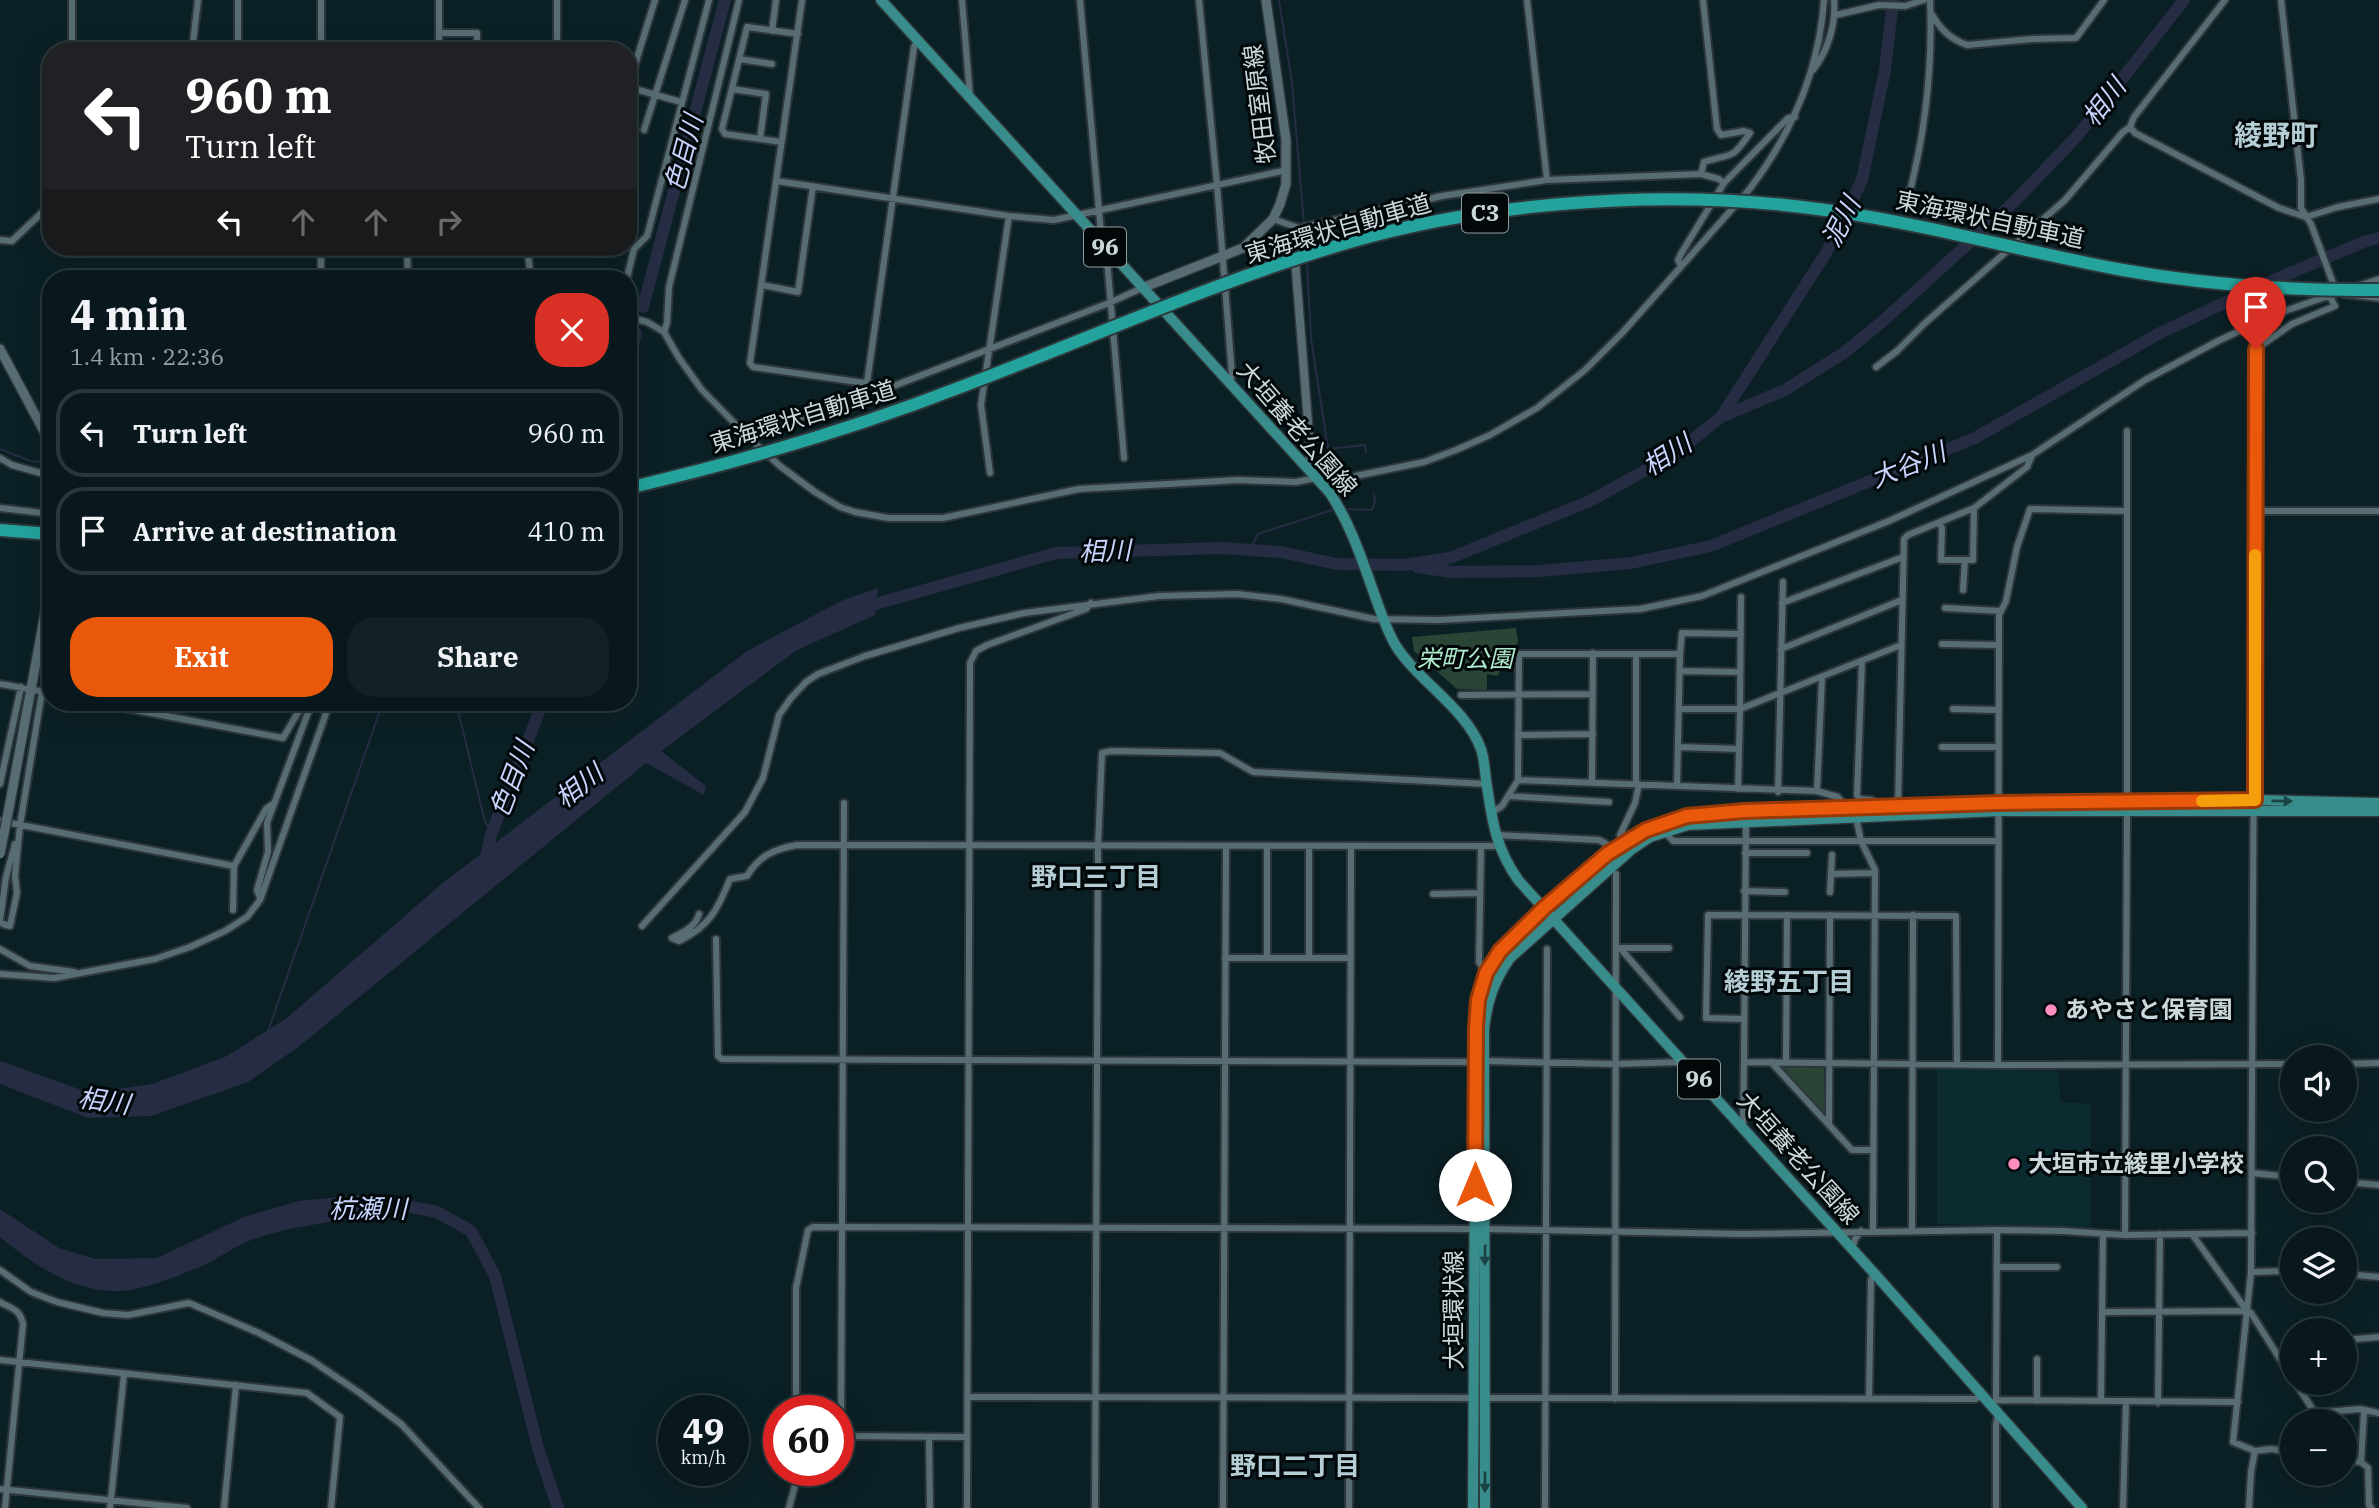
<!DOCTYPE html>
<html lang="en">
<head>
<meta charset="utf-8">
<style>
	body { margin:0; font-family:"IBM Plex Serif","Noto Sans JP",serif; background:#112125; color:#f1f3f6; height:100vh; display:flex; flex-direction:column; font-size:26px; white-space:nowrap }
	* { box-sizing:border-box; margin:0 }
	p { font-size:23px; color:#98a0a3 }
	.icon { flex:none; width:38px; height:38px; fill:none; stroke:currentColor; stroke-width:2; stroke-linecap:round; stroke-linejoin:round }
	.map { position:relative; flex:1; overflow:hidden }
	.drawer { position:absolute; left:42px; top:270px; width:595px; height:441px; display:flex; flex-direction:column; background:#08181c; border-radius:28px; box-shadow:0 7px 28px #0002,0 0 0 2px #29373b }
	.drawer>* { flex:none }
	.guide { position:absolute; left:42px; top:42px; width:595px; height:214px; border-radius:28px; box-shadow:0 7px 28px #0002,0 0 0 2px #29373b; background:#202124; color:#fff; overflow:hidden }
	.tools { position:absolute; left:2280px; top:1045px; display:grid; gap:14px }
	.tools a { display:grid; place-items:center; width:77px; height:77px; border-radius:50%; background:#08181c; box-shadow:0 7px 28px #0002,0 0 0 2px #29373b; font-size:35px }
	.speed { position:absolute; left:658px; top:1395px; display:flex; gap:14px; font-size:35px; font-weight:700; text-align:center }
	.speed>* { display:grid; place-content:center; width:91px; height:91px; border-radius:50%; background:#08181c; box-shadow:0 7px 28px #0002,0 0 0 2px #29373b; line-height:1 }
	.speed small { font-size:18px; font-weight:400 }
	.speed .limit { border:10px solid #d22; background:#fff; color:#111 }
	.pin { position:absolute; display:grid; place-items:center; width:60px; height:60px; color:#fff; margin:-72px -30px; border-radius:50% 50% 50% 0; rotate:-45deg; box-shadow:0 0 7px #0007 }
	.pin .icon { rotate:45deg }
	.me { position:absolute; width:77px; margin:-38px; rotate:0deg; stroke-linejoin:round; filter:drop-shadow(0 0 5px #0008) }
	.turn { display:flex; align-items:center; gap:24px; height:147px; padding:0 28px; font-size:32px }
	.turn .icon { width:91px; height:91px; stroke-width:2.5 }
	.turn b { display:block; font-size:49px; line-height:60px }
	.lanes { display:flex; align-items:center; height:66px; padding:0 28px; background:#0003; justify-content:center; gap:35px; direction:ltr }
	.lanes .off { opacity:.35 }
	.round { display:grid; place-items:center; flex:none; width:74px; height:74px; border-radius:28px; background:#112125 }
	.head { display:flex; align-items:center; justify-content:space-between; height:119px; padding:0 28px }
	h1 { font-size:42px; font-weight:800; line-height:52px }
	.action { display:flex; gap:14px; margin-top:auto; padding:14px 28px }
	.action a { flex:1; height:80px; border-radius:28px; background:#ea580c; color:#fff; font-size:28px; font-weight:800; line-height:80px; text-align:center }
	.action a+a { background:#112125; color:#f1f3f6 }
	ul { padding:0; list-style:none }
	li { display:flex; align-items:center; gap:21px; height:88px; margin:0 14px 10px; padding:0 14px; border:4px solid #29373b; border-radius:28px }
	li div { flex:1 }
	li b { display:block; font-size:26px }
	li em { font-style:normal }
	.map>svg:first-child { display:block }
	.built { fill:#0b2b31 }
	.green { fill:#284536 }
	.water { fill:#262c43 }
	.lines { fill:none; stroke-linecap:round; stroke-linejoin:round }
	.stream { stroke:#262c43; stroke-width:2 }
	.river { stroke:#262c43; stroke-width:12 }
	.minor-casing { stroke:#2d373b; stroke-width:10 }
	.tertiary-casing { stroke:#2d373b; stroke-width:11 }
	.secondary-casing { stroke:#2d373b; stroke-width:12 }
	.primary-casing { stroke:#2d373b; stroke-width:13 }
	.motorway-casing { stroke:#2d373b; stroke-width:16 }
	.minor { stroke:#576d73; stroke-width:6 }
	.tertiary { stroke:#576d73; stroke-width:8 }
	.secondary { stroke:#576d73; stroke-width:9 }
	.primary { stroke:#388d8c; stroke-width:10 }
	.motorway { stroke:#23a39c; stroke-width:12 }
	.secondary-bridge-casing { stroke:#2d373b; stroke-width:12; stroke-linecap:butt }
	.motorway-bridge-casing { stroke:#2d373b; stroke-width:16; stroke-linecap:butt }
	.secondary-bridge { stroke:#576d73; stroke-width:9 }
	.motorway-bridge { stroke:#23a39c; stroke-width:12 }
	.oneway { fill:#1a4444 }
	.route-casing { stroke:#983908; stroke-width:18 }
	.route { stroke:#ea580c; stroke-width:12 }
	.slow { stroke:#f59e0b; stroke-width:12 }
	.poi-dot { fill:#fe8ebc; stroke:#02080a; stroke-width:2.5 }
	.labels { text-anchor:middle; stroke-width:6; stroke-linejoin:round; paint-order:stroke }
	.shield { fill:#02080a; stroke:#8f9a9c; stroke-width:2 }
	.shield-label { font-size:23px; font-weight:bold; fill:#cbd8db }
	.street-label { font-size:24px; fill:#cbd8db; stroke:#02080a }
	.park-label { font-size:24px; font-style:italic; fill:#afeacb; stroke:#02080a }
	.poi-label { font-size:24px; font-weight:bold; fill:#cbd8db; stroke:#02080a; text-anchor:start }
	.water-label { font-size:26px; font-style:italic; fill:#c8d4fe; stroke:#02080a }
	.neighbourhood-label { font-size:26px; font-weight:bold; fill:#b5ced5; stroke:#02080a }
	.quarter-label { font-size:28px; font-weight:bold; fill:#b5ced5; stroke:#02080a }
</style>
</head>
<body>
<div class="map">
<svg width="2379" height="1508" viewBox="0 0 2379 1508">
	<rect width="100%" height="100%" fill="#0b2025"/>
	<path class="built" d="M1937 1068 2058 1071 2061 1102 2091 1104V1228L1937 1224Z"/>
	<path class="green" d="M1516 628 1518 641 1512 660 1504 663 1498 676 1487 674V690L1457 689 1414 651 1412 637Z
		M1781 1066H1824L1825 1115Z"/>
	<path class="water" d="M878 588 875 615 797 650 661 751 706 786 704 795 646 763 297 1048 248 1082 151 1116 88 1118 0 1084V1061L90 1093 152 1084 227 1056 287 1018 444 882 747 651 841 601Z
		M361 1195 370 1216C331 1222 292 1226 254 1239 236 1245 220 1258 202 1266 177 1276 141 1292 114 1291 72 1291 31 1263 0 1237V1209L59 1248 95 1259 157 1258 244 1217 299 1201Z"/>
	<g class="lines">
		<path class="stream" d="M1279 0 1292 83 1304 225
			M1305 230 1306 249
			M1307 262 1311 338 1328 449 1365 445 1366 453
			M0 449 30 461 51 463
			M1344 509 1372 510 1375 502 1374 494
			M1250 550 1258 534 1335 509
			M456 702 484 818 491 834
			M268 1031 383 702"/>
		<path class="river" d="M643 307 725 0
			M628 365 636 333
			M1721 417 1826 253 1862 180 1885 70 1893 0
			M1417 567 1452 572 1540 571 1631 563 1711 546 1975 438 2160 333 2269 282 2366 241 2379 238
			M861 608 1056 553 1222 548 1281 552 1337 564 1403 565 1450 558 1590 501 1673 455 1721 417 1785 390 1845 352 1883 321 2015 201 2078 135 2184 0
			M486 858 491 834 543 702
			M349 1206 396 1204 437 1212 471 1231 495 1276 538 1448 558 1508"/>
		<defs>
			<path id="minor" d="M72 0V51
				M238 0V51
				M321 0V51
				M557 0V51
				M802 0 750 363 753 367 865 383
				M962 0 970 96
				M1080 0 1101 233 1099 240
				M1199 0 1217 185 1232 375 1230 384
				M1527 0 1547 180
				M2281 0 2301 180V208L2311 224 2336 291
				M1931 13C1940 29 1950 39 1967 45L2032 39 2076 38 2104 0
				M1836 15 1879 5 1905 6 1924 0
				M772 31 776 0
				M439 33H477V51
				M192 51 198 0
				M439 51V0
				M739 59 772 64
				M1813 70C1828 51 1836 24 1834 0
				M628 87 655 0
				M628 87 681 102
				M732 89 766 94 760 139
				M2130 127 2135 133 2279 208 2306 217 2338 207 2379 199
				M644 130 685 0
				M781 142 725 134 722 129 747 27 798 34
				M1701 174 1704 162C1733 152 1730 162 1750 133L1744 131 1721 135 1717 129 1703 0
				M777 181 1009 216 1054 220 1287 170
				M1908 199C1925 134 1933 68 1930 0
				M1273 219 1299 228 1442 196 1547 180 1701 174 1719 179 1724 183
				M0 240 12 241 51 204
				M85 247H539
				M321 247V278
				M407 247 408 276 438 275V278
				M527 248 531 278
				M1106 248 1124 458
				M1681 266 1678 260 1682 252 1724 183 1788 118 1795 117
				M627 278 634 249 647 236 709 0
				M762 285 798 292 813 186
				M2358 286 2379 279
				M2344 294 2379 298
				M628 317 647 322 664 332 679 358 702 390 750 439 780 466 815 492 840 507 855 512 888 518H943L1079 489 1238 480 1296 482 1316 478
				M664 332 667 323 669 287 739 0
				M1876 367 1897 351 1925 323 2065 200 2123 132 2130 127 2134 117 2225 0
				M865 397 914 47 918 40
				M777 425 865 397 1109 303 1142 288
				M0 458 12 465 51 476
				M990 473 981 405 1009 216
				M1327 490 1356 476 1424 462 1456 450 1490 435 1537 408 1585 370 1623 332 1748 191C1791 135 1819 71 1824 0
				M0 508 51 514
				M2255 511H2379
				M1939 523 1942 528 1941 560H1973L1974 508
				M1963 590 1965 560
				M1782 603 1903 557
				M1945 608 2001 611
				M1942 644 1998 645
				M1781 649 1902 600
				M1636 654V784
				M1680 654 1682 633 1741 634
				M1862 661 1857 795 1859 799 1872 800 1878 805
				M1680 671 1740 672
				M0 684 51 693
				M1461 695 1593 694
				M92 702 283 738 304 702
				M1679 709H1740L1741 597
				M1953 709 1998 710
				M1518 735 1593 734
				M1678 747 1739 749
				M1942 747H1998
				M1518 780 1817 791 1838 797 1846 807
				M1592 781 1593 653
				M0 784 21 687
				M1738 789 1740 709 1901 645
				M1817 791 1822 677
				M1778 792 1783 582
				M1508 796 1609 802
				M2127 802V431
				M1898 805 1904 539 1908 535 1974 508 2027 467 2032 455
				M1491 813 1502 806 1518 780 1519 654H1680L1677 786
				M1856 817 1861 841 1875 870 1873 1231
				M0 821 234 866
				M1746 822 1744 1062 1998 1065 2292 1064
				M1665 832 1673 841H1998
				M1496 835 1599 840 1605 843 1611 851
				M1620 835 1635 803 1639 784
				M1481 847 1479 962 1486 973
				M1745 853H1807
				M1831 874 1875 873
				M1744 891 1785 892
				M1830 892 1832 855
				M1433 894 1480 893
				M260 898 257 890 268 852 267 823 312 702
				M233 910 234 866 266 809 273 804
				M699 914C695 928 683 932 672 938L679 941C709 927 718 909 730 879L747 876C759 856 774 849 797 845L1499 846
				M0 920 6 877 15 844
				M3 924 10 926 17 893 15 876 20 825 42 692
				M642 926 745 812 763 778 779 715 791 698 806 682 818 674 865 656 959 628 1024 613 1159 596 1237 594 1281 599 1374 619 1439 620 1640 609 1702 596 1889 521 2032 455 2145 380 2218 341 2276 314 2334 294
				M716 939 718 1056 722 1059 1476 1062
				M1618 948H1669
				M1620 948 1680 1017
				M0 949 30 966 74 972
				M1267 957V846
				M1225 958H1351
				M1309 958V847
				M0 974 54 978 155 959 190 947 225 931 247 917 260 900 330 702
				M1744 1019 1706 1018 1708 915 1956 916 1957 1063
				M1485 1061 1615 1064 1682 1062
				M1771 1062 1852 1150H1873
				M1786 1062 1787 915
				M2345 1064 2379 1063
				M1998 1065 1999 615 2006 601 2017 547 2030 509 2126 511
				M1829 1124 1830 915
				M1743 1129 1744 1062
				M2252 1173 2292 1177
				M2345 1182 2379 1185
				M1912 1231 1913 915
				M2192 1234 2247 1311 2251 1313 2292 1378
				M2125 1235 2127 810
				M1852 1250 1855 1239 1861 1231
				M1997 1267H2057
				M0 1270 31 1292 57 1302 103 1313 128 1315 189 1303 259 1333 311 1360 360 1393 401 1424 479 1508
				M2251 1272 2292 1271
				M2345 1274 2379 1277
				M0 1302C12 1309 20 1309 23 1324L5 1508
				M2103 1312 2247 1311
				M2345 1340 2379 1337
				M2280 1356 2292 1352
				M2037 1359V1401
				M0 1360 307 1393 340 1417 331 1508
				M2295 1382 2315 1413 2360 1409 2379 1413
				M967 1397 1475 1398
				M1484 1398 1975 1399 1982 1396
				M1615 1399 1616 874
				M1869 1399 1871 1280 1874 1273
				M1996 1400 2238 1402
				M2101 1401 2103 1234
				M1994 1402 1996 1400 1997 1230
				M2158 1403 2160 1234
				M796 1410V1288L808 1230 813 1227 1485 1229 1743 1234 1997 1230 2063 1231 2125 1235 2252 1233
				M838 1436 967 1437
				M841 1436 844 803
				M929 1437 930 1508
				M2292 1452 2271 1449 2255 1451 2233 1442 2251 1272 2256 349 2292 324 2335 306 2329 295
				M2345 1460 2361 1462 2368 1468 2369 1505 2371 1508
				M2361 1462 2364 1412
				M0 1489 187 1508
				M110 1508 124 1374
				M224 1508 236 1385
				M789 1508 799 1470
				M967 1508 970 663 976 651 987 645 1086 609 1091 603
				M1095 1508 1098 846 1102 753 1111 751 1220 753 1253 772 1487 784
				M1223 1508 1226 846
				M1349 1508 1351 846
				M1545 1508 1547 949
				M1996 1508V1425L1998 1415
				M2123 1508 2126 1402
				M2249 1508 2251 1472 2255 1451"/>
			<path id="tertiary" d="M1293 234 1310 447 1309 470"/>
			<path id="secondary" d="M1142 288 1243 248 1273 219 1280 204 1286 184V140L1266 0
				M0 349 46 435 51 451
				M9 808 51 581"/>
			<path id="primary" d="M881 0 1330 493C1351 525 1362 560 1375 596 1381 613 1387 631 1396 646 1419 682 1466 708 1481 749 1484 758 1485 770 1486 780 1492 819 1495 848 1519 881L1874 1273 2082 1508
				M1473 1508 1475 1141 1478 1000 1486 973 1500 951 1543 908 1607 854 1625 841 1664 822 1687 816 1744 811 1998 803 2255 800 2379 803
				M1485 1508 1484 1029C1487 1001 1494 981 1510 958L1632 849 1650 837 1688 825 1999 811H2379"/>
			<path id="motorway" d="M0 530 51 534"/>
		</defs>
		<use href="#minor" class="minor-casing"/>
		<use href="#tertiary" class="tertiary-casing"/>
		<use href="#secondary" class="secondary-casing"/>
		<use href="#primary" class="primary-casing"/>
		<use href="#motorway" class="motorway-casing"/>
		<use href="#minor" class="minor"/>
		<use href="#tertiary" class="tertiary"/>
		<use href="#secondary" class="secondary"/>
		<use href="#primary" class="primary"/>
		<use href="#motorway" class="motorway"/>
		<defs>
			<path id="secondary-bridge" d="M0 854 9 808"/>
			<path id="motorway-bridge" d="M628 488C744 461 856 428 966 385 1096 336 1223 278 1357 240 1423 221 1493 210 1562 204 1652 196 1744 198 1833 211 1929 225 2022 251 2117 269 2204 285 2291 291 2379 290"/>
		</defs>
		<use href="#secondary-bridge" class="secondary-bridge-casing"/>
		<use href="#motorway-bridge" class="motorway-bridge-casing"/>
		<use href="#secondary-bridge" class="secondary-bridge"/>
		<use href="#motorway-bridge" class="motorway-bridge"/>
	</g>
	<defs><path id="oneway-solid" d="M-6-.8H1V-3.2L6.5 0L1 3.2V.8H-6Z" transform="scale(1.75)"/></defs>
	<g class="oneway">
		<use href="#oneway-solid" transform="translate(2282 801) rotate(1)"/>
		<use href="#oneway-solid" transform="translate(1485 1255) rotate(91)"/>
		<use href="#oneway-solid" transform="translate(1485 1482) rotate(90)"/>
	</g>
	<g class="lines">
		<defs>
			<path id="route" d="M1475 1185 1476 1028 1478 1000 1486 973 1500 951 1544 908 1607 854 1646 830 1687 816 1744 811 1998 803 2255 800 2256 349"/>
		</defs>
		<use href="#route" class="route-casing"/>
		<use href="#route" class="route"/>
		<path class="slow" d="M2202 801 2255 800V555"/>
	</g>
	<g class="poi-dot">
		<circle cx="2051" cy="1010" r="7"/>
		<circle cx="2014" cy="1164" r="7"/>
	</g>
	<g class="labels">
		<g class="shield">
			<rect x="1462" y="193.5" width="46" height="39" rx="5"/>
			<rect x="1084" y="227.5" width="42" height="39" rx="5"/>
			<rect x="1678" y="1059.5" width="42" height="39" rx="5"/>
		</g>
		<g class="shield-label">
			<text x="1485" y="221">C3</text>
			<text x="1105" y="255">96</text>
			<text x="1699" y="1087">96</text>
		</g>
		<g class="street-label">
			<text transform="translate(1260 104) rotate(-97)" y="8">牧田室原線</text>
			<text transform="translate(1990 220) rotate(12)" y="8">東海環状自動車道</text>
			<text transform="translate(1338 229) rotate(-16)" y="8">東海環状自動車道</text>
			<text transform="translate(803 417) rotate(-17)" y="8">東海環状自動車道</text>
			<text transform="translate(1297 429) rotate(49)" y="8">大垣養老公園線</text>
			<text transform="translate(1798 1158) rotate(48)" y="8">大垣養老公園線</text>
			<text transform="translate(1454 1310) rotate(-90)" y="8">大垣環状線</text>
		</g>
		<g class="park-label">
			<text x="1465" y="667">栄町公園</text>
		</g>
		<g class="poi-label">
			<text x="2065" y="1018">あやさと保育園</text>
			<text x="2028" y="1172">大垣市立綾里小学校</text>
		</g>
		<g class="water-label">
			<text transform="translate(2104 102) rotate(-52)" y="9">相川</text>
			<text transform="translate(684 153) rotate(-75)" y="9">色目川</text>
			<text transform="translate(1841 222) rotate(-63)" y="9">泥川</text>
			<text transform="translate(1667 455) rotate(-33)" y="9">相川</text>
			<text transform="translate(1908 465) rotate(-22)" y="9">大谷川</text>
			<text transform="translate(1105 551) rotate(-2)" y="9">相川</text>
			<text transform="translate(512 779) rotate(-69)" y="9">色目川</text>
			<text transform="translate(579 786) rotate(-38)" y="9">相川</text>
			<text transform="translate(104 1101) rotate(8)" y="9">相川</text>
			<text x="368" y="1218">杭瀬川</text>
		</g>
		<g class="neighbourhood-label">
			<text x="1096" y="886">野口三丁目</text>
			<text x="1789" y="991">綾野五丁目</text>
			<text x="1295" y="1475">野口二丁目</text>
		</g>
		<g class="quarter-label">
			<text x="2276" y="145">綾野町</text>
		</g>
	</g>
</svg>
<div class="tools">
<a><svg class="icon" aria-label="sound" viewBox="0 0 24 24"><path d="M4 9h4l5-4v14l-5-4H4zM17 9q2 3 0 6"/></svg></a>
<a><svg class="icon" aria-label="search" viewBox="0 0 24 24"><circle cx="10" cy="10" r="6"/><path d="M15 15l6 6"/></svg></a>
<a><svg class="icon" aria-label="layers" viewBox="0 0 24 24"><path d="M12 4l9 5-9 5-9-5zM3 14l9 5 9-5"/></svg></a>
<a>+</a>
<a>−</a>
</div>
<div class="speed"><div>49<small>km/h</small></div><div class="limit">60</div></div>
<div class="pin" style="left:2256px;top:349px;background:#d93025"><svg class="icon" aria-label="arrive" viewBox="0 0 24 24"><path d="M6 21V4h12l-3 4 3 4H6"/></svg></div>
<svg class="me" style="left:1475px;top:1185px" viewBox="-20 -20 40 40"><circle r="19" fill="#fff"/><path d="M0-13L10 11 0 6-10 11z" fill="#ea580c"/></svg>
<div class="guide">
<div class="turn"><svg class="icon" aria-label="left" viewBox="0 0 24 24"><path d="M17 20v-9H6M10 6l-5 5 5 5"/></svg><div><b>960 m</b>Turn left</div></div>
<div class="lanes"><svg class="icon" aria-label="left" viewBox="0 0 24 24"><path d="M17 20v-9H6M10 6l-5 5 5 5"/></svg><svg class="icon off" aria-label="ahead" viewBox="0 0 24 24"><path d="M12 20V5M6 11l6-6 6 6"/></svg><svg class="icon off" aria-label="ahead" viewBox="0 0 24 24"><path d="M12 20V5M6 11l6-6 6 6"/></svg><svg class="icon off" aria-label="right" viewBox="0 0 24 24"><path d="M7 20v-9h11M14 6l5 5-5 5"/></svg></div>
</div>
<section class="drawer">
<div class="head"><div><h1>4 min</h1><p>1.4 km · 22:36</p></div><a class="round" style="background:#d93025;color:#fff"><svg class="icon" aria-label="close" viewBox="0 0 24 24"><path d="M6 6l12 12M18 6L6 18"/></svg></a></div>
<ul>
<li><svg class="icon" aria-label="left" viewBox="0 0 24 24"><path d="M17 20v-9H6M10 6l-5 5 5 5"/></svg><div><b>Turn left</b></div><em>960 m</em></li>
<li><svg class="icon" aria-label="arrive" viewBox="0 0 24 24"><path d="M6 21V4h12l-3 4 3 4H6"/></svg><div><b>Arrive at destination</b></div><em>410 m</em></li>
</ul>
<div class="action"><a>Exit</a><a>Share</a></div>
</section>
</div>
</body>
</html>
